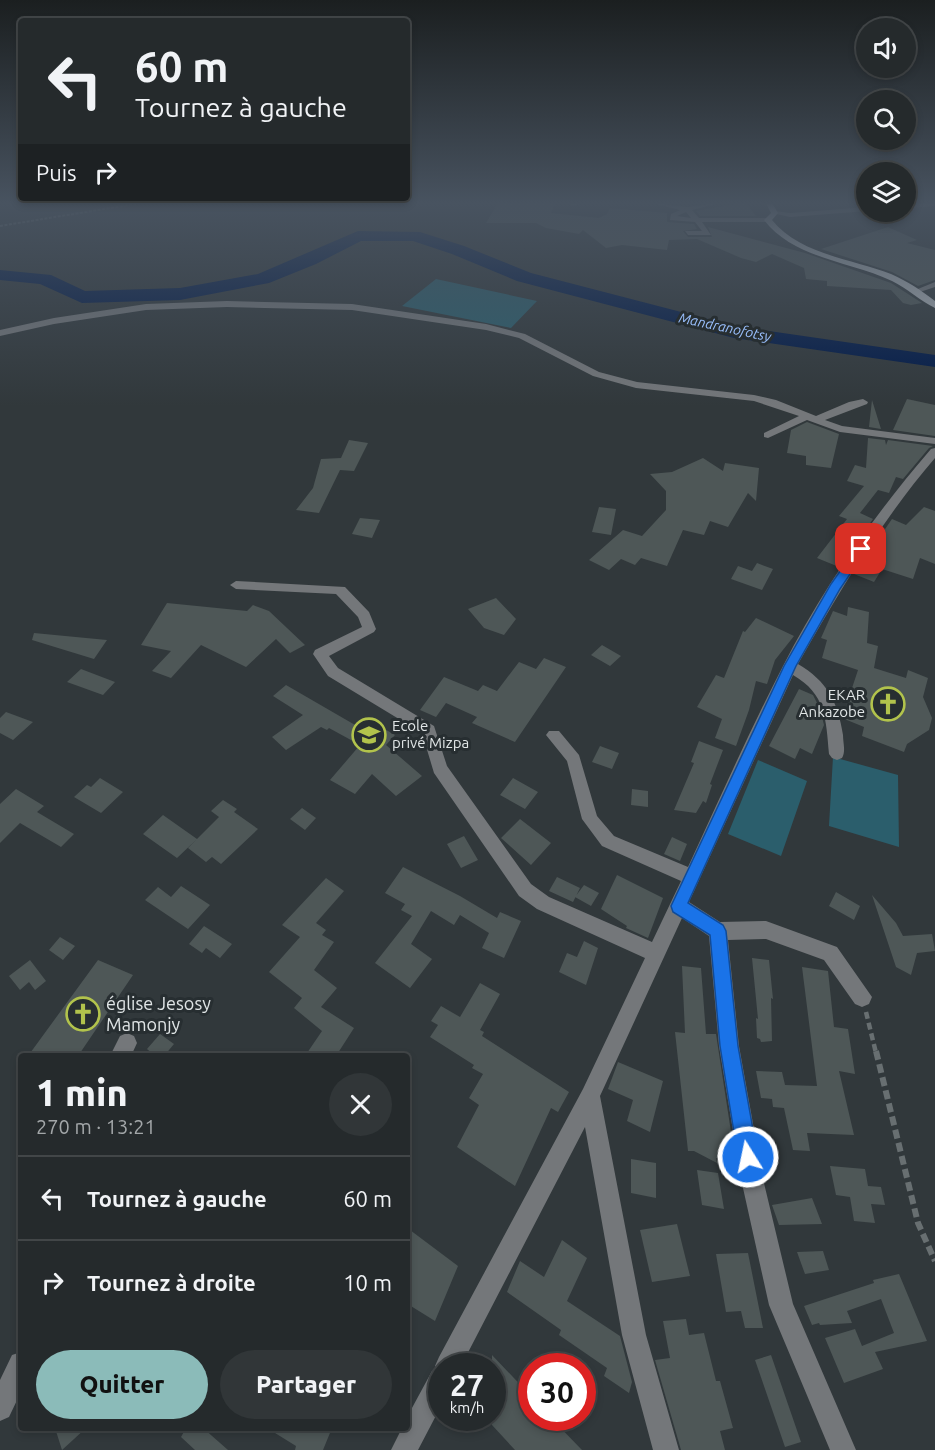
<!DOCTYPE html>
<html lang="fr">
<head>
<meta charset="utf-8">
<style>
	body { margin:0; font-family:Ubuntu,sans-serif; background:#313638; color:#f1f3f6; height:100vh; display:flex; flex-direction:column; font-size:22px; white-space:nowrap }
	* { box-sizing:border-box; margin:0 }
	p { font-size:20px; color:#a3a7a9 }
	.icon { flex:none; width:33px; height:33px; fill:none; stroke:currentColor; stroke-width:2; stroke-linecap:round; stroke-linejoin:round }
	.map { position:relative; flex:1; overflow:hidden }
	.panel { position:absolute; left:18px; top:1053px; width:392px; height:378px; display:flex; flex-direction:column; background:#252a2c; border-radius:6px; box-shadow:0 3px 9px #0003,0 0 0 2px #424648 }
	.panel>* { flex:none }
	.hud { position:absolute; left:18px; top:18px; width:392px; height:183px; border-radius:6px; box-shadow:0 3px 9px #0003,0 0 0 2px #424648; background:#252a2c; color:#f1f3f6; overflow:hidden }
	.buttons { position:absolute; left:856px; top:18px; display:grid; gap:12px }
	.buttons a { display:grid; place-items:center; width:60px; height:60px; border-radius:50%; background:#252a2c; box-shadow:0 3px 9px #0003,0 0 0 2px #424648; font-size:30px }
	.speed { position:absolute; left:428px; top:1353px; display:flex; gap:12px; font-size:30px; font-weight:700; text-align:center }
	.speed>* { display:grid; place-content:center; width:78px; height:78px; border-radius:50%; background:#252a2c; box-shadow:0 3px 9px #0003,0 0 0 2px #424648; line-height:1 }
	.speed small { font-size:15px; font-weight:400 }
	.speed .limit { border:9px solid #d22; background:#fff; color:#111 }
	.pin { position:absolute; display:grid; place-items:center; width:51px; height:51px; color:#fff; margin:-26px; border-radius:12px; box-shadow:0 3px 9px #0006 }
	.me { position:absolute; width:66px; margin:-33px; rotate:350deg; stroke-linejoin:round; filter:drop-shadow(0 0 4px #0008) }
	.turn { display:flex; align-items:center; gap:21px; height:126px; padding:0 18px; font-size:27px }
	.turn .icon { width:78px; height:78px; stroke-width:2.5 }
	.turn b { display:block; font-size:42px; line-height:51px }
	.then { display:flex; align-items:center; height:57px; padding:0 18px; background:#0003; gap:12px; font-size:22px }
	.round { display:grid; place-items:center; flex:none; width:63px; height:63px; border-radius:32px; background:#313638 }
	.summary { display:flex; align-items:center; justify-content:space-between; height:102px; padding:0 18px }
	h1 { font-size:36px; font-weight:800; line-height:45px }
	.button { display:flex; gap:12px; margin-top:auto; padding:12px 18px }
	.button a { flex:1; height:69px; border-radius:36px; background:#8bbbb9; color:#111; font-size:24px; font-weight:800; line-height:69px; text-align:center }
	.button a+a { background:#313638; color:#f1f3f6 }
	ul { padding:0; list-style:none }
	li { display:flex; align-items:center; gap:18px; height:84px; padding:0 18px; border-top:2px solid #424648 }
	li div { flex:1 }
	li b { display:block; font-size:22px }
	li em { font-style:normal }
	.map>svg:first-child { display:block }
	.green { fill:#2b5e6c }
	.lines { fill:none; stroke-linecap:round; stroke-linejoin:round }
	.river { fill:#011a48; fill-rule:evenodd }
	.building { fill:#4e5757 }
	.path-far2 { stroke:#686f71; stroke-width:2; stroke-dasharray:3 1.5; stroke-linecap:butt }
	.path-far1 { stroke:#686f71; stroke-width:4.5; stroke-dasharray:7 4; stroke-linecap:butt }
	.path { stroke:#686f71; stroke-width:6; stroke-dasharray:9 4.5; stroke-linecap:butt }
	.minor { fill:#74777a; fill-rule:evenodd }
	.major { fill:#b1b7bc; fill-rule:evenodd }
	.route { fill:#1a73e8; stroke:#114b97; stroke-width:1.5 }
	.labels { text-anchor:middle; stroke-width:6; stroke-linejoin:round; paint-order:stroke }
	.far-water-label { font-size:14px; font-style:italic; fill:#9ac0fe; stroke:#272e31 }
	.poi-label { font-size:15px; fill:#e0e5e6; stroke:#272e31; text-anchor:end }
	.near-poi-label { font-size:18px; fill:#e0e5e6; stroke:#272e31; text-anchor:start }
</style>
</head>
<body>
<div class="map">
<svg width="935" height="1450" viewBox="0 0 935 1450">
	<rect width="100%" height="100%" fill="#31383b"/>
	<path class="green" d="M436 279 537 301 511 328 402 306Z
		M833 757 898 775 899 847 829 826Z
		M758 760 807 781 781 856 728 834Z"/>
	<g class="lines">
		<path class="river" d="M358 231 420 232 464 246 531 273 735 326 935 355V367L734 338 517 281 452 254 413 241H361L316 264 269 283 180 300 82 303 40 284 0 280V270L51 275 85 291 180 288 258 274Z"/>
	</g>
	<path class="building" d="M498 203H555L551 213 599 218 607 214 610 208 667 213V222L694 224 697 229 683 231 688 237H712L708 227 805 253 891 283 922 303 911 305 903 303 891 290 827 286V281L806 279 804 268 772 254 756 262 741 258 697 239 669 240 667 250 622 245 606 248 583 230 579 234 546 228 536 223H486Z
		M741 203H746L756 216H700L696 211Z
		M888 227 917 240 907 243 935 250V280L918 286 892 272 821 249Z
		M907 399 935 405V436L893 430Z
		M872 400 881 429 869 427Z
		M807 422 839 434 831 468 806 465V456L787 453 791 430Z
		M868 438 885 440 886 445 888 440 933 446 929 448 903 479 896 477 889 493 878 490 860 513 873 519 839 567 817 558 847 519 839 516 864 486 847 481 855 465 866 468Z
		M349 440 368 443 354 471 340 470 319 513 296 510 313 488 321 459 341 458Z
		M703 458 723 471 725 463 759 468 756 501 748 493 728 527 710 521 704 535 683 530 667 566 641 558 635 565 621 559 609 570 589 560 623 530 642 536 666 510V491L650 474 672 472Z
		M599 507 616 509 611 535 592 532Z
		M924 507 935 511V564L920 558 913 579 882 569 874 582 854 574 892 519 906 525Z
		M360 518 380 520 372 538 352 534Z
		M757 563 773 569 762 590 731 579 738 566 752 571Z
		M496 598 516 619 504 635 484 628 468 609Z
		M167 603 247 611 253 605 269 611 305 645 290 653 276 639 246 667 201 645 171 678 152 671 171 651 141 645Z
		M848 607 869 612 867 643 878 646 874 668 906 678 908 670 928 678 923 697 932 718 929 730 907 744 904 752 862 736 864 727 842 718 858 670 822 658 827 640 821 638 833 611 847 616Z
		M756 618 794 636 775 660 767 684 756 681 749 710 736 746 715 738 722 719 697 707 716 675 724 678 743 631 745 632Z
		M34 633 107 640 94 659 32 640Z
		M602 645 621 656 610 666 591 655Z
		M544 658 566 667 515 742 472 723 477 717 446 703 436 717 420 710 444 677 478 691 483 685 497 691 519 662 536 669Z
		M81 669 115 682 103 695 67 682Z
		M286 685 362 729 369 720 395 735 386 745 422 776 396 796 372 774 355 794 330 780 360 745 329 728 327 730 321 727 286 750 272 737 303 715 273 696Z
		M799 689 813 695 820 709 824 725 812 754 800 748 795 759 769 746Z
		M6 712 33 722 13 740 0 733V718Z
		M699 741 723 750 710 784 712 785 706 803 703 801 696 813 674 810 694 763 691 762Z
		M600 746 619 753 612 769 592 762Z
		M100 778 123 792 101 813 74 797 87 785 91 787Z
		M513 778 538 792 525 809 500 795Z
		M16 789 44 806 37 812 74 834 61 847 20 823 0 843V804Z
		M632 789 648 791V807L631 805Z
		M223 800 237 809 234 812 258 829 221 864 212 857 206 862 188 848 219 817 211 811Z
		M302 808 316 818 305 830 290 819Z
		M163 815 197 839 177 858 143 834Z
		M520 819 551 843 531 865 501 838Z
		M464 836 478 860 461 868 447 844Z
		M672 837 687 844 680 861 664 854Z
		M403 867 460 896 497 918 500 912 521 921 504 958 482 948 489 933 460 915 454 925 431 911 411 944 432 959 410 988 375 963 412 916 401 910 405 904 385 893Z
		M617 875 663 898 648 938 626 928 627 926 601 909Z
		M557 877 580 888 573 902 549 891Z
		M326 878 344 891 316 923 326 930 322 935 334 942 314 970 337 988 321 1007 354 1028 336 1056H305L322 1031 294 1008 302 998 269 972 300 937 282 925Z
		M584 885 599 893 591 906 575 897Z
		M181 886 210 905 188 929 145 900 158 887 171 897Z
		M836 892 860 906 854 920 829 906Z
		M872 895 896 923 903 936 932 934 935 951 917 953 911 975 896 967Z
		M204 926 232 944 220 958 206 948 202 953 189 944Z
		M60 937 75 946 63 960 49 950Z
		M584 941 598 948 586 985 559 972 567 953 577 957Z
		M752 958 769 960 773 999 771 998 772 1041 761 1042 760 1039 757 1038 756 1018 758 1019Z
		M30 960 46 981 35 990 29 982 20 990 9 976Z
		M98 960 133 975 78 1056H28Z
		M682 966 701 968 706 1034H716L735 1158H716L717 1163 694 1151H688L675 1032 685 1033Z
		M802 967 828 971 834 1027 848 1029 855 1074 839 1071 854 1135 807 1133 810 1151 793 1150 784 1108 773 1107 772 1099 761 1098 756 1071 782 1072 785 1085 817 1086Z
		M480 983 500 994 480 1030 484 1032 482 1036 569 1092 558 1112 551 1108 515 1186 457 1147 479 1105 469 1098 483 1074 472 1068 474 1065 430 1037 438 1025 431 1021 441 1006 460 1017Z
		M160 1034 174 1044 164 1056H155L147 1049Z
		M618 1062 663 1081 650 1132 627 1121 633 1100 608 1089Z
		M631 1159 656 1163V1198L631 1193Z
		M830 1166 865 1169 868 1186 881 1187 885 1205 871 1204 875 1223 854 1221 850 1197 836 1195Z
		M697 1170 718 1173 724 1209 702 1205Z
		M812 1198 822 1224 779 1225 772 1205Z
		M677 1224 690 1276 652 1282 640 1230Z
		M406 1227 458 1266 435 1321 406 1303Z
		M562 1240 587 1258 567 1301 620 1336 632 1382 629 1393 604 1376 607 1368 559 1335 561 1330 507 1292 520 1261 544 1277Z
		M823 1251 829 1270 805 1274 797 1252Z
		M748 1253 763 1328H745L741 1311 726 1312 716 1254Z
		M899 1274 927 1341 875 1352 883 1369 844 1383 825 1338 855 1329 862 1346 894 1333 881 1299 847 1311 852 1323 820 1325 819 1323 812 1325 804 1306 874 1283 873 1280Z
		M686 1319 689 1335 704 1333 716 1381H720L733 1428 720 1431 725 1450H681L655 1360 670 1358 663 1321Z
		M492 1355 531 1396V1418H551L582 1450H515L492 1425Z
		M771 1355 801 1442 785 1447 755 1360Z
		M55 1428H86L62 1450Z
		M186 1428H203L228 1450H195L181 1437Z
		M267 1428H332L323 1450H295L296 1446Z"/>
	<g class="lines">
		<path class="path-far2" d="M0 226 141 203"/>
		<path class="path-far1" d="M866 1012 876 1053"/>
		<path class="path" d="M876 1051 918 1223 935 1261"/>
		<path class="minor" d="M570 203H584L573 206Z
			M652 203 687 207 719 203 692 210 699 218H768L772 220 768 222H702L711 235H688L685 231H702L695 222 670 220 671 214 680 210ZM686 212 691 218 677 216Z
			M935 203V206L906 208V204Z
			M867 207V211L790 217 772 213 775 211 790 213Z
			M935 282V287L917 293 913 291Z
			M227 301 352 304 486 324 525 334 599 372 637 382 754 395 776 400 816 416 849 402 863 399 868 402 867 404 825 420 842 426 935 438V444L840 432 807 420 768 438 764 437V433L799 416 754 401 636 388 593 376 519 338 486 330 352 310 227 307 146 310 54 324 0 336V330L54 318 146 304Z
			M935 448V458C881 521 839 592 798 664 827 681 838 702 843 735 843 743 846 751 842 758L837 760 832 758 829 754C826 719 826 694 793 675L689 902 720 922 766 921 837 947 872 997 869 1004 862 1007 855 1004 824 960 766 939 728 940 739 1046 763 1179 793 1304 856 1450H830L769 1305 741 1179 719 1046 709 936 682 918 600 1096 646 1335 679 1450H653L622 1335 585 1127 461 1366H441V1406L418 1450H391L402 1428H406V1419L432 1371 437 1369 435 1366 439 1357 583 1089 645 958 537 909 519 896 434 773 422 733 328 676 313 654 315 650 362 627 358 617 336 594 236 589 230 585 236 581 345 587 369 612 376 629 374 632 329 656 338 668 434 726 447 766 531 884 549 897 652 942 681 881 602 846 582 819 567 761 546 735 549 731H559L579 755 597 816 614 836 688 867C719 800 749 732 783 666 823 588 874 515 931 449Z
			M127 1033 134 1036 137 1043 131 1056H110L120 1036Z
			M21 1352V1392L9 1417 0 1421V1380L12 1355Z"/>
		<path class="major" d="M766 203H772L778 213 772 220C799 254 852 259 891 274 907 281 921 290 935 301V308C920 301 907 288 892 281 850 261 794 259 764 220L771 213Z"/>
	</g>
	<linearGradient id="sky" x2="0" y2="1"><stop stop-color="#1b1f20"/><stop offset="0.5" stop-color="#485360"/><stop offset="1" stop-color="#485360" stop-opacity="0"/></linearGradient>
	<rect width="935" height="406" fill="url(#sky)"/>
	<path class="route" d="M861 546 867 549 840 589 796 666 688 903 723 925 726 931 738 1046 758 1157 755 1164 748 1167 741 1164 738 1157 720 1046 710 935 673 912 671 906 784 666 831 584 857 547Z"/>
	<defs>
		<symbol id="church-ring" viewBox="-11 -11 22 22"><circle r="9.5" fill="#272e31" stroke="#b2c34c" stroke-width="1.5"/><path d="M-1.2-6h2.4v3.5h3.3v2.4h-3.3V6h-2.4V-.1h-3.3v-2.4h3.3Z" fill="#b2c34c"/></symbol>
		<symbol id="school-ring" viewBox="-11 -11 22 22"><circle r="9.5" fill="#272e31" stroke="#b2c34c" stroke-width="1.5"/><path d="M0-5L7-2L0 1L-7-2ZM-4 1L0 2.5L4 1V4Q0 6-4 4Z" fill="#b2c34c"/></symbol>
	</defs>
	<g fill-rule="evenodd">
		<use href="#church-ring" x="869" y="685" width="38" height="38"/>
		<use href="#school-ring" x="350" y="716" width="38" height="38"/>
		<use href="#church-ring" x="64" y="995" width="38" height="38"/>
	</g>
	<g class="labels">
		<g class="far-water-label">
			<text transform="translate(725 327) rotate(12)" y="5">Mandranofotsy</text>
		</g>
		<g class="poi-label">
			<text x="865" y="700">EKAR<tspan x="865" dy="17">Ankazobe</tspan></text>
			<text x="392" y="731" text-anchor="start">Ecole<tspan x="392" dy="17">privé Mizpa</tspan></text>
		</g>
		<g class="near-poi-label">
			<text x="106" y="1010">église Jesosy<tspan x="106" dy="21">Mamonjy</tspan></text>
		</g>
	</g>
</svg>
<div class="buttons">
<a><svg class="icon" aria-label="sound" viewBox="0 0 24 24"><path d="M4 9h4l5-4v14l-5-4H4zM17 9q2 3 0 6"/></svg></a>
<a><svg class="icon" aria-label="search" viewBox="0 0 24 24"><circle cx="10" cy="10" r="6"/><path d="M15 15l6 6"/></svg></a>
<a><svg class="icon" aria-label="layers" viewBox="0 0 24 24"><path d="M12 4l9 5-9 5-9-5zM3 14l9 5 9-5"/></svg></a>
</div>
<div class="speed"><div>27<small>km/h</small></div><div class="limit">30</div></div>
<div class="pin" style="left:861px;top:549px;background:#d93025"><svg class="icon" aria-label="arrive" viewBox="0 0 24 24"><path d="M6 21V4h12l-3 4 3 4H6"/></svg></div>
<svg class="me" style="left:748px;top:1157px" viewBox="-20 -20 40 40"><circle r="17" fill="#1a73e8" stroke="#fff" stroke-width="3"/><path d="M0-11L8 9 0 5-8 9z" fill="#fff"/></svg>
<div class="hud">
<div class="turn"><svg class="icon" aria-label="left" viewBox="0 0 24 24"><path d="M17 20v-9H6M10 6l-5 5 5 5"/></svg><div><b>60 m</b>Tournez à gauche</div></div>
<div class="then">Puis<svg class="icon" aria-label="right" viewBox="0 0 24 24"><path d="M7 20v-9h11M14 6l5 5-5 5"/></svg></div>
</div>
<section class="panel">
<div class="summary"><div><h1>1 min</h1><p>270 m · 13:21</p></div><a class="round"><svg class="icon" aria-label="close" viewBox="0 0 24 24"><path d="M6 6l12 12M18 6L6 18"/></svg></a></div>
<ul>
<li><svg class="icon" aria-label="left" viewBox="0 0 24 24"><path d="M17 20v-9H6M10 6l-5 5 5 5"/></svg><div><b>Tournez à gauche</b></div><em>60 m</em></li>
<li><svg class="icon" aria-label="right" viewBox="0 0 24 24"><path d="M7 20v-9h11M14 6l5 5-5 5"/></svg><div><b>Tournez à droite</b></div><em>10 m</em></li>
</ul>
<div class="button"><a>Quitter</a><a>Partager</a></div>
</section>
</div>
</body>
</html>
